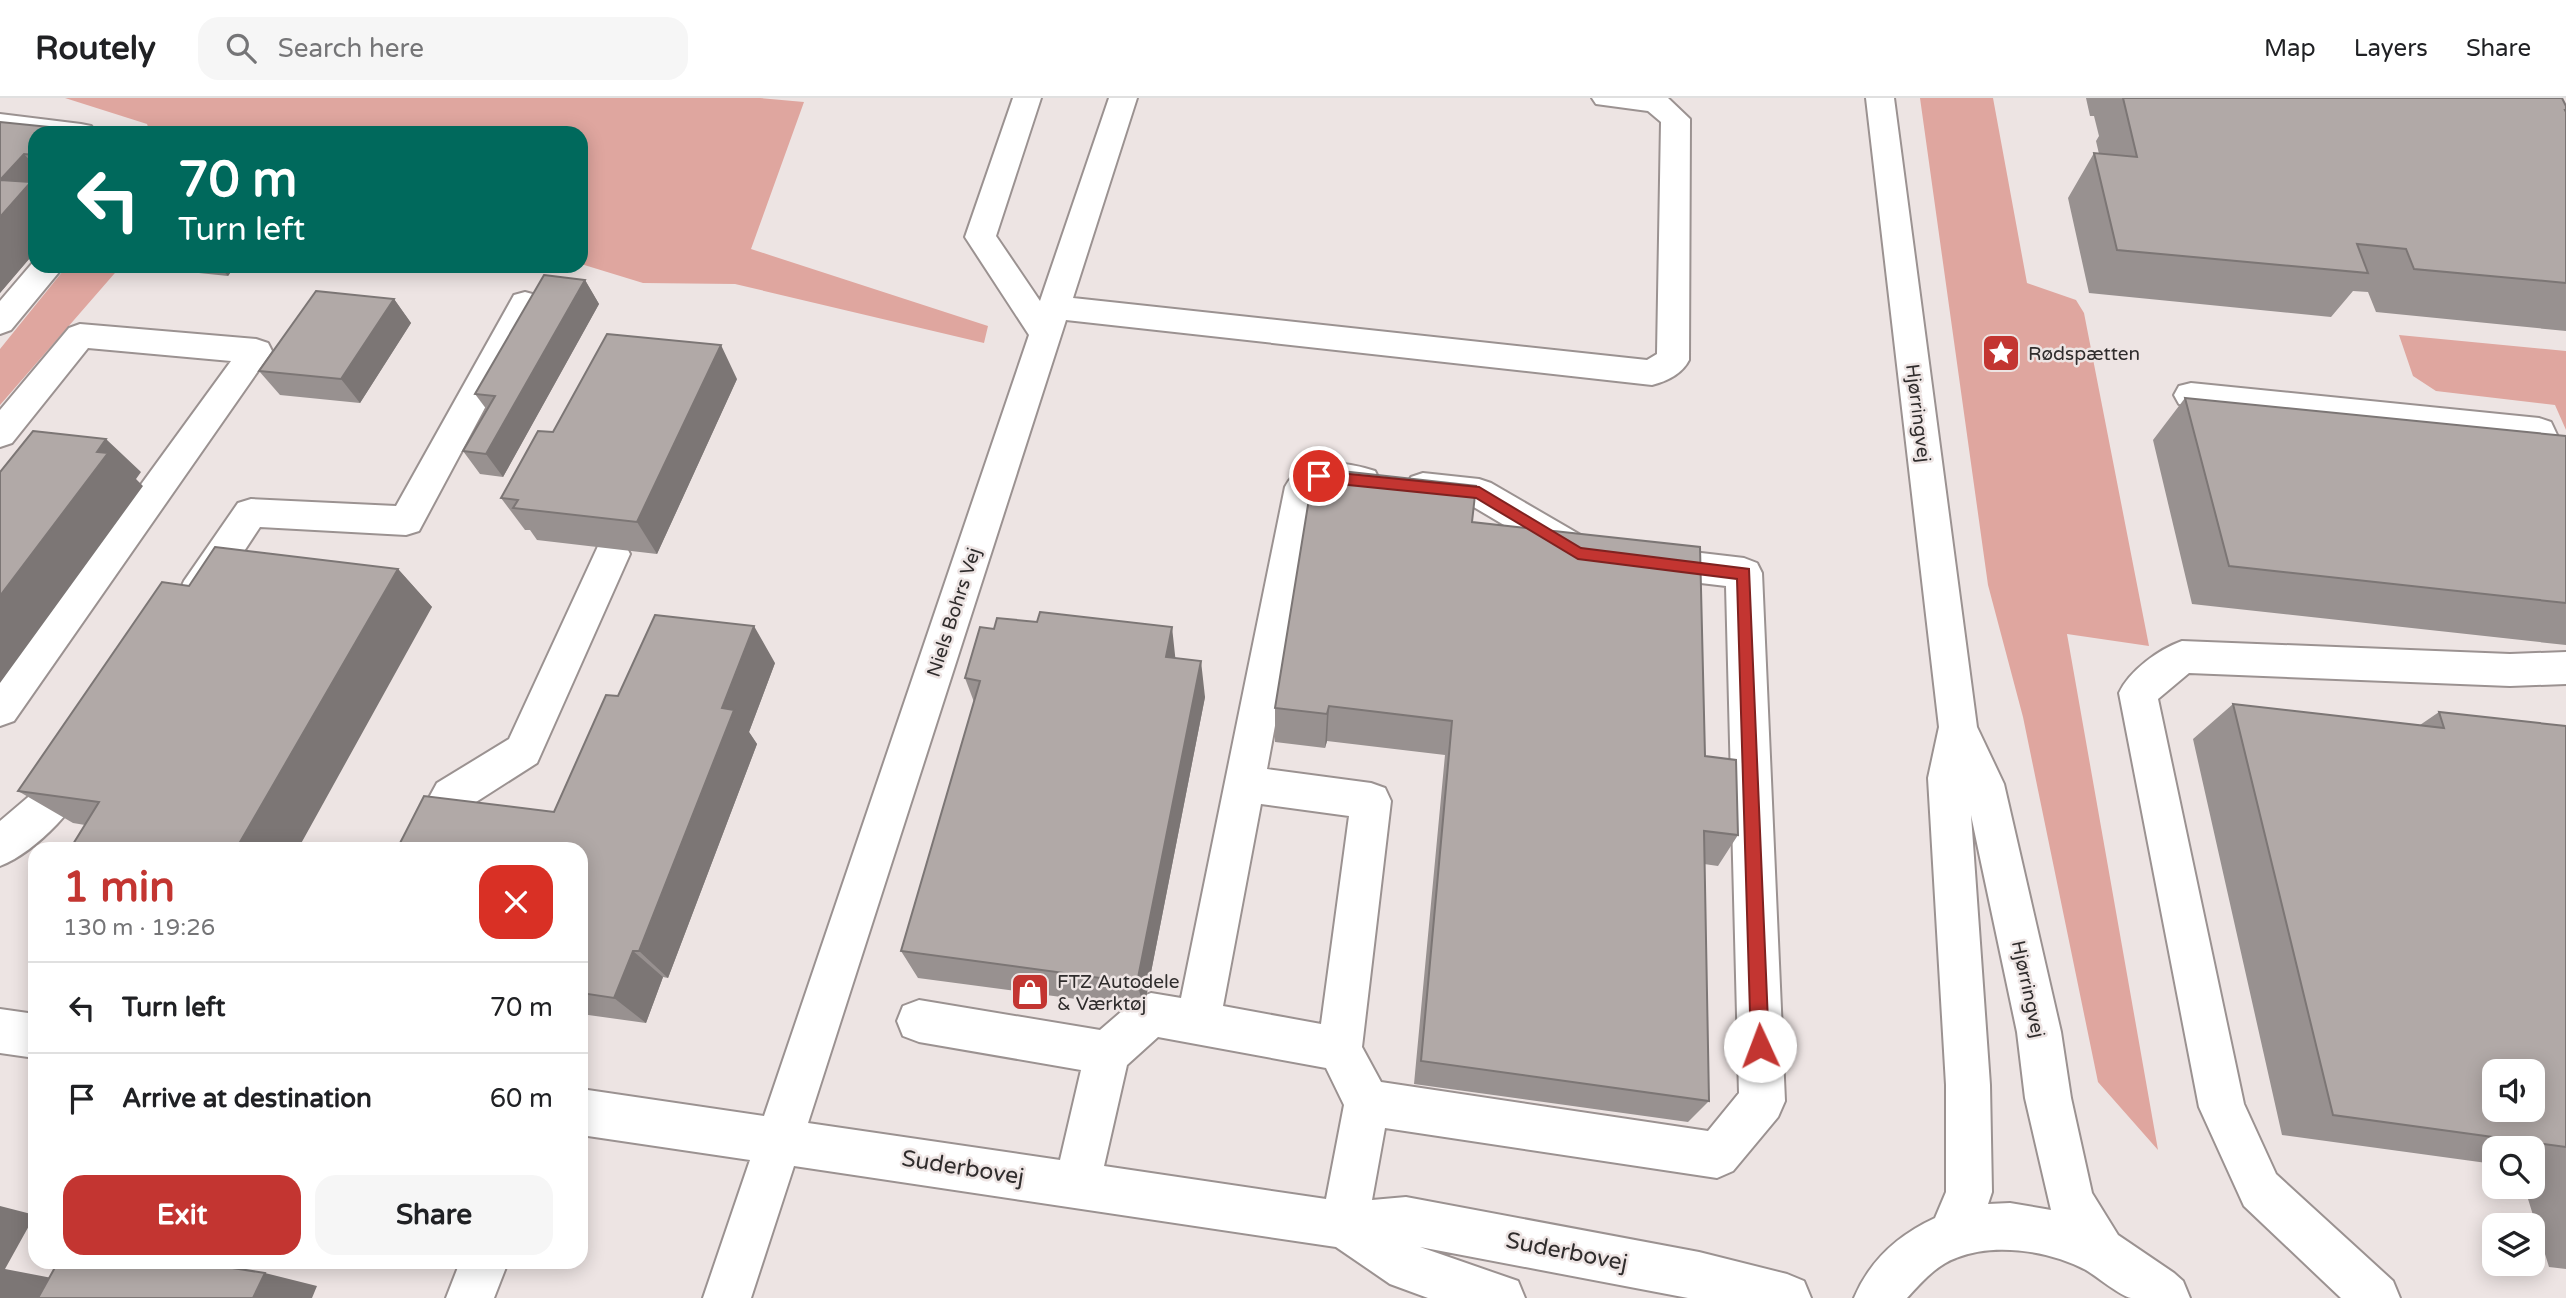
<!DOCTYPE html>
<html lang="en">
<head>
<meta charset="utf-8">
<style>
	body { margin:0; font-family:"Varela Round",sans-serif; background:#f6f6f6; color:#202124; height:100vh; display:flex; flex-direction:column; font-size:26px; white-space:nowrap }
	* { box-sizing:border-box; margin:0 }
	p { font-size:23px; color:#757577 }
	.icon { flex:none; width:38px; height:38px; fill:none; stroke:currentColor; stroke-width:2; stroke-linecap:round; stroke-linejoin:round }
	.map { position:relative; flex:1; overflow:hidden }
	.panel { position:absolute; left:28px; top:744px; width:560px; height:427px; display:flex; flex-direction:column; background:#fff; border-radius:21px; box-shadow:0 4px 18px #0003 }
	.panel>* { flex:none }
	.hud { position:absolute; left:28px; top:28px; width:560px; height:147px; border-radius:21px; box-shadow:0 4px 18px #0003; background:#00695c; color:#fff; overflow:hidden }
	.buttons { position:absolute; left:2482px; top:961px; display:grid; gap:14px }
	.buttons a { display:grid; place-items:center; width:63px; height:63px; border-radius:14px; background:#fff; box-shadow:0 4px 18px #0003; font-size:35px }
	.pin { position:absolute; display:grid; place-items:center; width:60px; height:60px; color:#fff; margin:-30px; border:4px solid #fff; border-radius:50%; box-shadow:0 2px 7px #0007 }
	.me { position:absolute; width:77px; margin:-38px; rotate:358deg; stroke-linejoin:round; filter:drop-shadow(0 0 5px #0008) }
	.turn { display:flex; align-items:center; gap:24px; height:147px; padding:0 35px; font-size:32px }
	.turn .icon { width:91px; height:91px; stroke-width:2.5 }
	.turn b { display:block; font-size:49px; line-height:60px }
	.round { display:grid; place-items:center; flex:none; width:74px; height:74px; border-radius:21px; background:#f6f6f6 }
	.overview { display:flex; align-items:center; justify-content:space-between; height:119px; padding:0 35px }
	h1 { font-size:42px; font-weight:700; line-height:52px; color:#c33531 }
	.button { display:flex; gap:14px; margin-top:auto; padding:14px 35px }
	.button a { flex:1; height:80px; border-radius:21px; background:#c33531; color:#fff; font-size:28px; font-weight:700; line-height:80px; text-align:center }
	.button a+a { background:#f6f6f6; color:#202124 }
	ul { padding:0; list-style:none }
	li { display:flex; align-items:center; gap:21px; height:91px; padding:0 35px; border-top:2px solid #e0e0e0 }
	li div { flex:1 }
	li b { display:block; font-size:26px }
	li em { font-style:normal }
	header { display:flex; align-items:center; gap:42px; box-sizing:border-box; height:98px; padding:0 35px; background:#fff; border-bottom:2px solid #e0e0e0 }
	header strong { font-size:33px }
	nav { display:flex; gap:38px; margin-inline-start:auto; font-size:24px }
	.search { width:490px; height:63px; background:#f6f6f6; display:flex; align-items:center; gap:18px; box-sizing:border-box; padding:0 24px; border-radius:21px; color:#757577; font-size:26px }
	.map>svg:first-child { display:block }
	.green { fill:#dfa69f }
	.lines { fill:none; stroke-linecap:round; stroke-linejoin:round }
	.minor-casing { stroke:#9b9291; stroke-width:4 }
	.major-casing { stroke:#9b9291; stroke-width:4 }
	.minor { fill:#fff; fill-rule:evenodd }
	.major { fill:#fff; fill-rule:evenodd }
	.wall { fill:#989190 }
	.shaded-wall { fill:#7c7675 }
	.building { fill:#b1a9a7; stroke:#7c7675; stroke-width:2; fill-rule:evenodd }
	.route { fill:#c33531; stroke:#7f2220; stroke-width:2 }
	.labels { text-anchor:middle; stroke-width:5; stroke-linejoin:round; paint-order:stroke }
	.poi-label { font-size:19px; fill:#2f2c2c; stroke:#ede4e3; text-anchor:start }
	.street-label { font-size:19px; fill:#2f2c2c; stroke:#ede4e3 }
	.near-street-label { font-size:23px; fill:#2f2c2c; stroke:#ede4e3 }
</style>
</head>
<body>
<header>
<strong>Routely</strong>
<div class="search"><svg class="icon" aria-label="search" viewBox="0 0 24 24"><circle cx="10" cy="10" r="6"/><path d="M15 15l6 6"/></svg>Search here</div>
<nav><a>Map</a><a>Layers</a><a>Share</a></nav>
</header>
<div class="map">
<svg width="2566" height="1200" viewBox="0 0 2566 1200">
	<rect width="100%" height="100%" fill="#ede4e3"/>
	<path class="green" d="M65 0H760L804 4 751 151 988 228 984 245 735 186 643 185 581 166V35H150L147 26Z
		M1920 0H1993L2027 185 2076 202 2084 215 2149 548 2067 536 2158 1052 2098 984 2023 619 1988 487Z
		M67 168H121L0 307V251Z
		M2399 237 2566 253V332L2555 307 2436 293 2413 278Z"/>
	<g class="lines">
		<defs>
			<path id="minor" d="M1013 0H1041L996 138 1040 203 1109 0H1137L1073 200 1647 262 1657 256 1661 24 1648 13 1596 6 1592 0H1668L1690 21 1689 262C1682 276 1667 283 1652 287L1066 222 808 1025 1060 1062 1081 972 919 944 903 938 897 923 903 908 919 902 1100 932 1136 901 1151 895 1181 900 1285 389C1302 356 1346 364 1375 373L1380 383 1375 393C1358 398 1333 387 1318 396L1267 671 1371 685 1385 690 1391 703 1362 949 1381 984 1708 1033 1739 995 1726 488 1650 479 1637 474 1632 464 1637 454 1650 449 1744 460 1757 465 1762 475 1785 1003 1778 1019 1733 1073 1717 1080 1385 1030 1372 1102 1406 1099 1699 1154 1787 1176 1804 1183 1811 1200H1688L1420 1149 1518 1183 1525 1200H1428L1390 1186 1336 1149 794 1068 751 1200H703L750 1062 581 1037V991L764 1018 1029 237 965 139ZM1261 706 1349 718 1321 926 1223 908ZM1158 939 1326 970 1344 1007 1326 1101 1104 1068 1127 967Z
				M0 16 81 26 91 28 96 35H35V39L0 34Z
				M35 162V168H64L11 232 0 236V203Z
				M525 194 536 197 541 205 419 433 406 437 260 429 210 505 197 509 184 505 179 494 184 483 238 405 251 401 396 408 514 197Z
				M80 226 256 241 268 245 272 253 14 623 0 628V580L231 263 88 250 12 345 0 349V312L69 230Z
				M2191 285 2539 320 2551 324 2566 356V410L2554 406 2527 345 2191 309 2179 306 2174 297 2179 288Z
				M1423 375 1479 381 1491 385 1596 446 1601 456 1596 466 1583 471 1570 466 1472 408 1411 399 1406 389 1411 379Z
				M612 441 625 446 630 456 537 665 465 711 443 751H401L437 685 509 641 599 446Z
				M2182 543 2510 556 2566 554V586L2510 588 2189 575 2158 601 2244 1006 2276 1076 2393 1183 2400 1200H2341L2244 1108 2199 1009 2119 595C2129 573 2159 551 2182 543Z
				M78 651 92 656 98 668C81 705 38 753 0 768V723L40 689 64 656Z
				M0 911 35 916V960L0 955Z
				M460 1164H508L494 1200H446Z"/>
			<path id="major" d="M1866 0H1894L1977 629 2004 686 2061 934 2071 1000 2092 1095 2118 1137 2174 1175 2183 1183 2190 1200C2172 1200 2149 1200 2131 1200 2120 1198 2098 1179 2086 1172 2050 1153 1995 1144 1956 1160 1936 1167 1921 1185 1907 1200H1854C1870 1162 1898 1137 1935 1120L1946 1094V987L1928 680 1939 629ZM1971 717 2017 934 2025 1000 2051 1112 2010 1105 1988 1106 1992 1094 1990 987Z"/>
		</defs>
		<use href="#minor" class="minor-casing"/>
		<use href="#major" class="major-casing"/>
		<use href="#minor" class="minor"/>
		<use href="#major" class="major"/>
	</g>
	<path class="wall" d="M2086 0H2562L2566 8V233L2376 214 2368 194 2353 193 2331 219 2089 195 2068 100 2094 55 2099 56 2096 43 2099 38 2094 18H2090Z
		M0 24 35 35V154L0 195Z
		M131 168H235L228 178Z
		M585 182 599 206 503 379 480 376 463 353 487 312 475 296Z
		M394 201 411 225 360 305 280 297 259 273Z
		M737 281 657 456 537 442 530 432H525L501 400 553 334Z
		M2185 300 2566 338V547L2192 506 2153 342Z
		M1472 424 1705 658 1738 737 1718 768 1704 766 1709 1003 1688 1024 1414 986 1445 657 1327 643 1325 650 1275 644V610Z
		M398 471 432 509 85 727 73 725 18 693 189 488Z
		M994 531 1176 560 1205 599 1144 910 918 880 901 853 974 604 965 580Z
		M775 565 749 634 757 646 668 880 663 879 646 925 581 916V751L554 714 618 598Z
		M2233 606 2420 627 2439 614 2566 628V1171L2549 1169 2524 1088H2532V1050H2494V1066L2282 1037 2193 641Z"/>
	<path class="shaded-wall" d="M24 56 35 68V154L0 195V82Z
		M219 168H235L228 178Z
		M585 182 599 206 503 379 486 356Z
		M394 201 411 225 360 305 341 281Z
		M721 247 737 281 657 456 637 424Z
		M106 341 141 374 136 381 143 388 0 585V498Z
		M398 471 432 509 298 751H236Z
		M754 528 775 565 749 634 757 646 668 880 639 853 722 610Z
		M1172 529 1176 566 1166 559Z
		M1201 563 1205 599 1144 910 1137 885Z
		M1329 608 1327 643 1325 650 1327 616Z
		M633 853 663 879 646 925 614 900Z
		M0 1108 35 1117 5 1171 52 1180 41 1200H0Z
		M265 1175 317 1188 312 1200H253Z"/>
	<path class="building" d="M2123 0H2562L2566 8V12H2565L2566 14V185L2414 171 2406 151 2357 146 2368 175 2117 152 2094 55 2137 59Z
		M0 24 79 32 76 35H35V57L24 56 0 82 31 84 0 119Z
		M544 177 585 182 486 356 463 353 495 298 475 296Z
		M316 193 394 201 341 281 259 273Z
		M607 236 721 247 637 424 513 410 518 402 501 400 538 333 553 334Z
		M2185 300 2566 338V505L2229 468Z
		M33 333 106 341 97 354 108 355 0 498V374Z
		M1314 370 1476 388 1472 424 1700 449 1705 658 1736 662 1738 737 1704 733 1709 1003 1421 963 1452 623 1329 608 1327 616 1275 610Z
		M215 449 398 471 236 751H70L99 704 18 693 162 484 189 488Z
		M1040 514 1172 529 1166 559 1201 563 1137 885 901 853 980 583 965 580 980 529 994 531 997 520 1037 524Z
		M655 517 754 528 722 610 734 612 639 853H633L614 900 581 895V751H397L424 698 554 714 606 597 618 598Z
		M2233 606 2444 630 2439 614 2566 628V1049L2333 1017ZM2494 973H2532V1012H2494Z
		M58 1164H193L265 1175 253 1200H38Z"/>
	<path class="route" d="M1319 373 1479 389 1581 450 1749 471 1769 948 1766 954 1760 957 1754 954 1751 948 1737 481 1578 461 1476 400 1319 384 1312 378Z"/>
	<defs>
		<symbol id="sight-square" viewBox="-11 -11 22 22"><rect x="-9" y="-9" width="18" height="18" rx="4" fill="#c33531" stroke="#ede4e3"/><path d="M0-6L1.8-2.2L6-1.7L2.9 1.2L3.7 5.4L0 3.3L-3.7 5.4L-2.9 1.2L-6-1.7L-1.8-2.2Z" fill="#fff"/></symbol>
		<symbol id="shop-square" viewBox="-11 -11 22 22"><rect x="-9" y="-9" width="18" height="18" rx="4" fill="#c33531" stroke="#ede4e3"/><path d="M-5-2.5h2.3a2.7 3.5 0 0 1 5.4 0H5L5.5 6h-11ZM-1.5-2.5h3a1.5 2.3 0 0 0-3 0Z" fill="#fff"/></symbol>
	</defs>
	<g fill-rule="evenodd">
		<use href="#sight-square" x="1979" y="233" width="44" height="44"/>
		<use href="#shop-square" x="1008" y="872" width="44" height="44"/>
	</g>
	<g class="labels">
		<g class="poi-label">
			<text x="2028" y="262">Rødspætten</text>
			<text x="1057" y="890">FTZ Autodele<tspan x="1057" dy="22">&amp; Værktøj</tspan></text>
		</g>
		<g class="street-label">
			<text transform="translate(1919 315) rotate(83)" y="7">Hjørringvej</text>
			<text transform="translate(953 514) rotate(-72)" y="7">Niels Bohrs Vej</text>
			<text transform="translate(2029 891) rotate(78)" y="7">Hjørringvej</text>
		</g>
		<g class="near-street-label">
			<text transform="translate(963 1069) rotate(9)" y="8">Suderbovej</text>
			<text transform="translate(1567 1153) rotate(11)" y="8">Suderbovej</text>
		</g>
	</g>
</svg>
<div class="buttons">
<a><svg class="icon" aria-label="sound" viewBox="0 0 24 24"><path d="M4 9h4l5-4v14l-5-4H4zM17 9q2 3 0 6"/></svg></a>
<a><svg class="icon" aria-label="search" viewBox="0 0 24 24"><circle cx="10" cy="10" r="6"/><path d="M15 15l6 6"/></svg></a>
<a><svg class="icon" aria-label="layers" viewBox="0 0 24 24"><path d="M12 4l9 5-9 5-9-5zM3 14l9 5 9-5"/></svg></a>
</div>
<div class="pin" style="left:1319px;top:378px;background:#d93025"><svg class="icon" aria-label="arrive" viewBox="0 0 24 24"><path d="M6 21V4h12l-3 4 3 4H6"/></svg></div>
<svg class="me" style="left:1760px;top:948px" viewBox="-20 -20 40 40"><circle r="19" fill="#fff"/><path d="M0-13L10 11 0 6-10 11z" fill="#c33531"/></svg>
<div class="hud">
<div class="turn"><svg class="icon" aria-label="left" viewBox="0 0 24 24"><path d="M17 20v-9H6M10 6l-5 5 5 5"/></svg><div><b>70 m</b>Turn left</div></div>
</div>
<section class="panel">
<div class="overview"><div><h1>1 min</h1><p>130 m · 19:26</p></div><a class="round" style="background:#d93025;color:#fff"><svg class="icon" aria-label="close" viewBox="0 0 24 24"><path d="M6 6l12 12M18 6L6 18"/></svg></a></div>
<ul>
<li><svg class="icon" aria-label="left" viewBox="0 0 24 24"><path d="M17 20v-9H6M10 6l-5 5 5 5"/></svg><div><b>Turn left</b></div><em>70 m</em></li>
<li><svg class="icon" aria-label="arrive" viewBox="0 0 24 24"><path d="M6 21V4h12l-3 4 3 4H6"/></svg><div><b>Arrive at destination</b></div><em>60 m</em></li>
</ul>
<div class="button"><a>Exit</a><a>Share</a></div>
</section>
</div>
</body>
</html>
